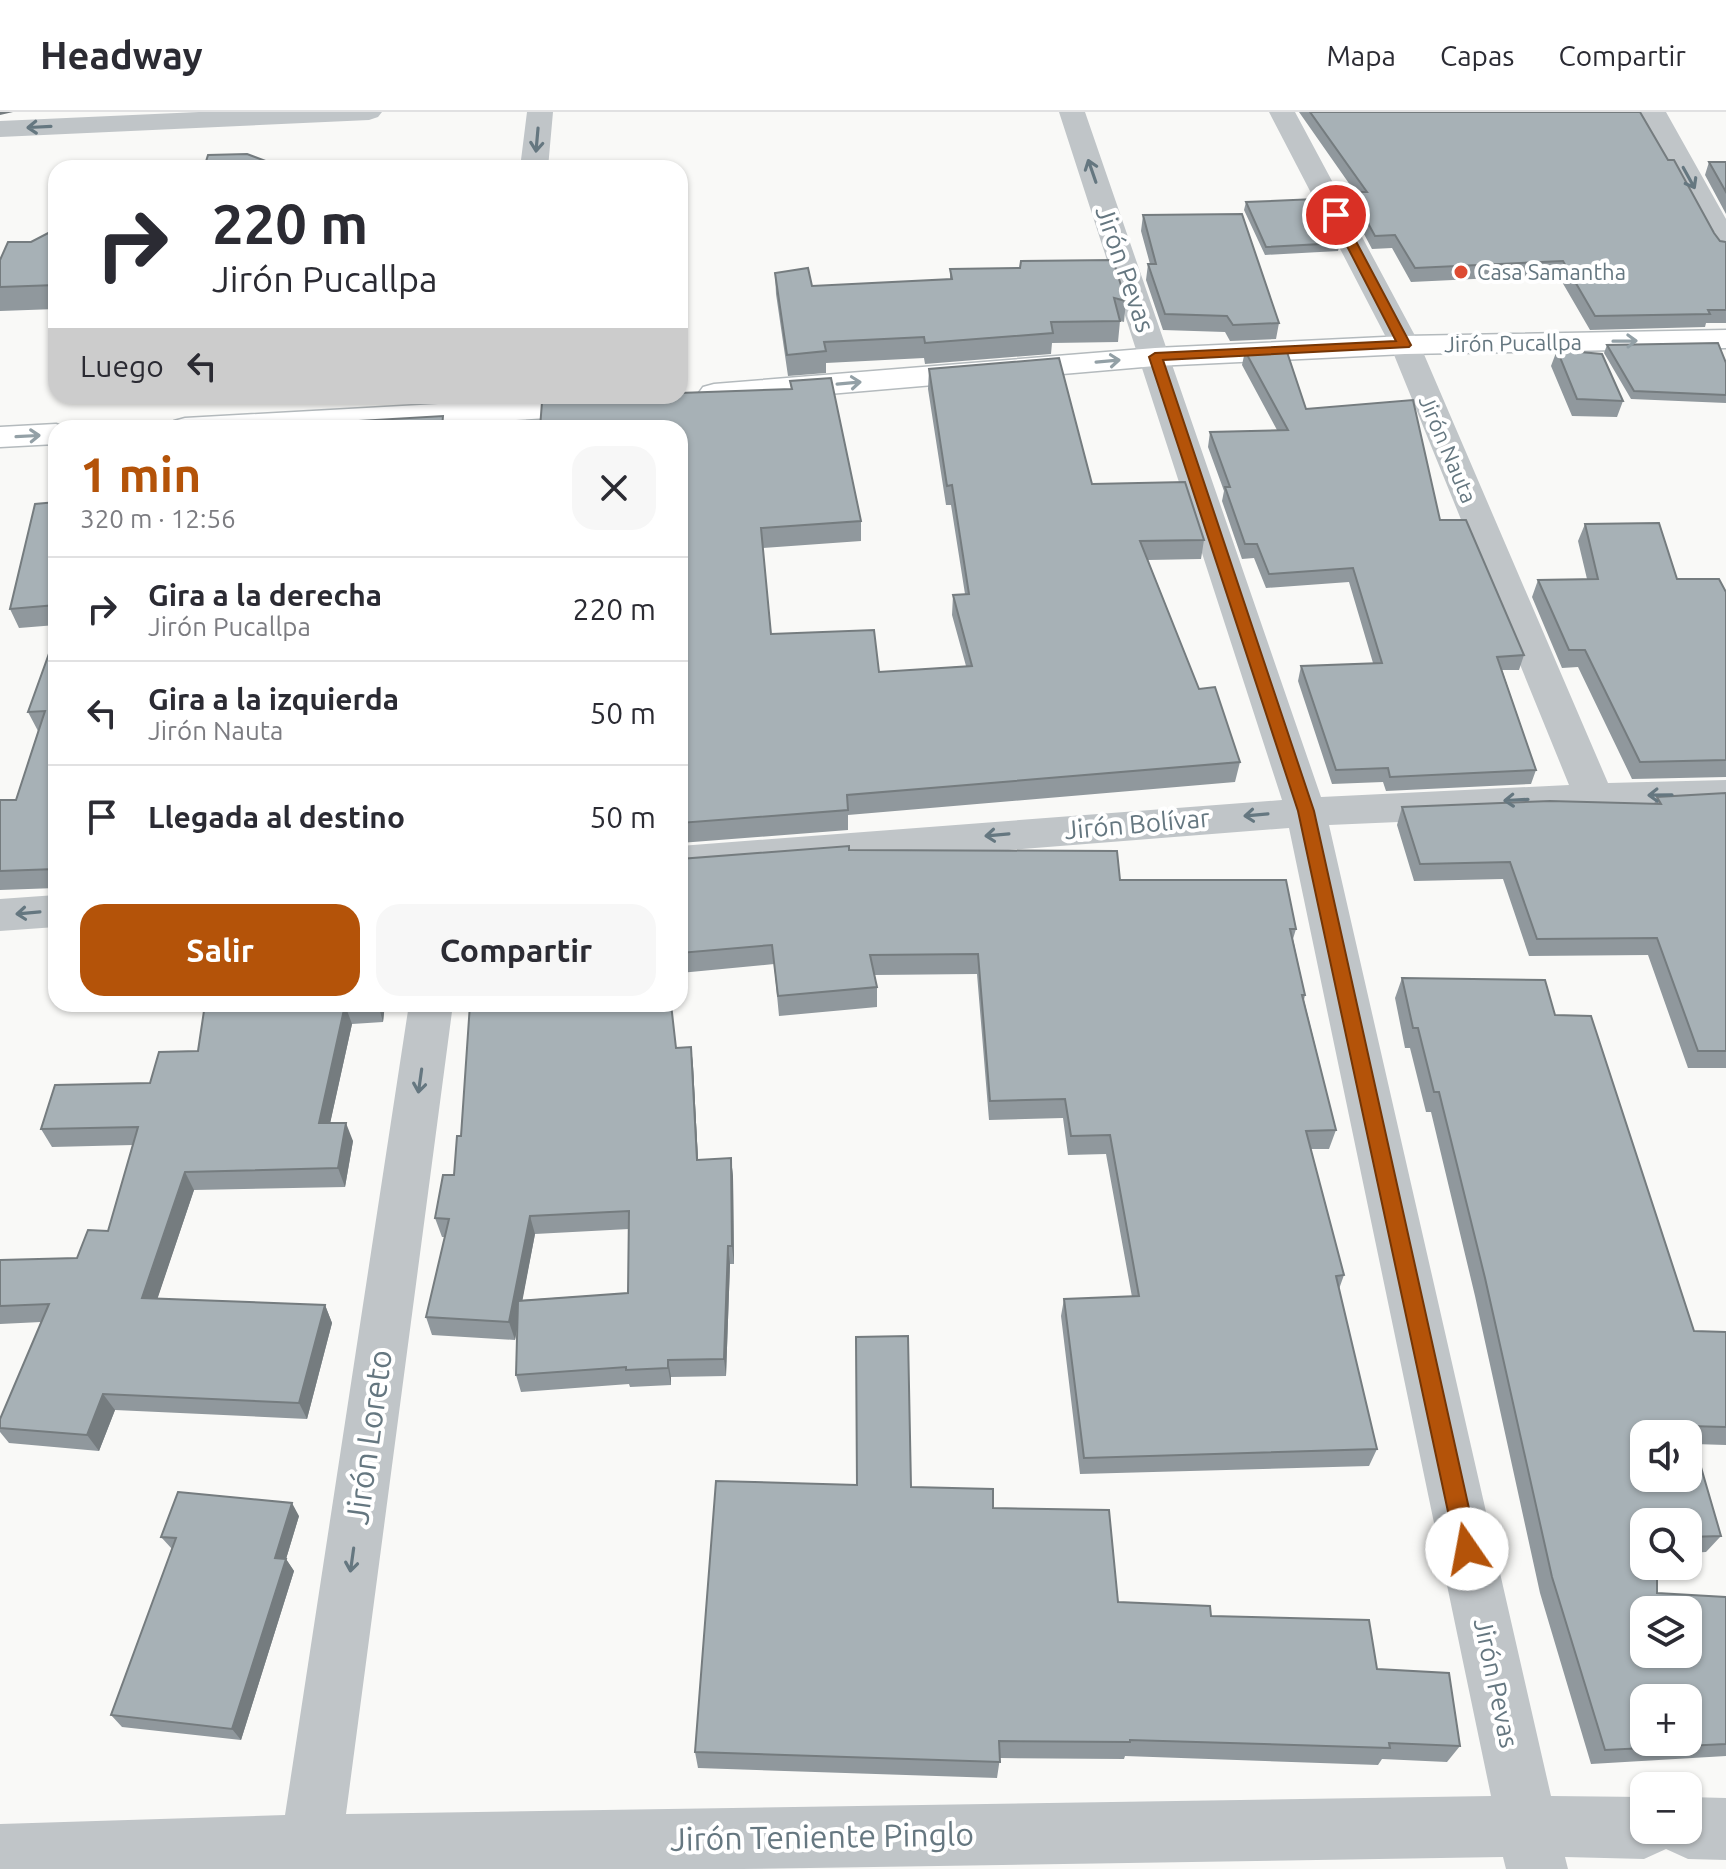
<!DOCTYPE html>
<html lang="es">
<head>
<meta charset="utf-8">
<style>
	body { margin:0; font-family:Ubuntu,sans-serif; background:#f7f7f7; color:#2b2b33; height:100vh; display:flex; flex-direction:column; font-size:30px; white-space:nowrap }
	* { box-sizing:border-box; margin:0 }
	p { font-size:26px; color:#7c7c81 }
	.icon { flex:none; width:44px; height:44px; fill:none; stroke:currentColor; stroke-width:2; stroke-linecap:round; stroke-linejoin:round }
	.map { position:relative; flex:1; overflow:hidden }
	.side { position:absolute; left:48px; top:308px; width:640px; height:592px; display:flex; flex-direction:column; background:#fff; border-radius:24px; box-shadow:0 2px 6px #0004 }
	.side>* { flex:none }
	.banner { position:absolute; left:48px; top:48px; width:640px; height:244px; border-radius:24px; box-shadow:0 2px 6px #0004; background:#fff; color:#2b2b33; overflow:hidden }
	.controls { position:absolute; left:1630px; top:1308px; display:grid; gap:16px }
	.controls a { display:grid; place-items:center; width:72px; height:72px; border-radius:16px; background:#fff; box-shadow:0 2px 6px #0004; font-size:40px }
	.pin { position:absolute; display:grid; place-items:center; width:68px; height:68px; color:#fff; margin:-34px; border:4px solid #fff; border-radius:50%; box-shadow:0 2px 8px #0007 }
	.me { position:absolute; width:88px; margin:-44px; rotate:348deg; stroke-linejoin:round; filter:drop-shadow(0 0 6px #0008) }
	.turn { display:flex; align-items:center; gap:28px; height:168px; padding:0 32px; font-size:36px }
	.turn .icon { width:104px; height:104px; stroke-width:2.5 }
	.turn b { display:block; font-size:56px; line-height:68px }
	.then { display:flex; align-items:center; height:76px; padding:0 32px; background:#0003; gap:16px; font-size:30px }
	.round { display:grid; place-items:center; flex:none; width:84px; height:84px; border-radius:24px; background:#f7f7f7 }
	.head { display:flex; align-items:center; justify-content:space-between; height:136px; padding:0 32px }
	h1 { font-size:48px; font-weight:600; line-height:60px; color:#b45309 }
	.button { display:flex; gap:16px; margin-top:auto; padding:16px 32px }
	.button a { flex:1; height:92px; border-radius:24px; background:#b45309; color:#fff; font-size:32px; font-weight:600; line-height:92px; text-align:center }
	.button a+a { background:#f7f7f7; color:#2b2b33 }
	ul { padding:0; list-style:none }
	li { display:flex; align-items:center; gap:24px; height:104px; padding:0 32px; border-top:2px solid #e1e1e2 }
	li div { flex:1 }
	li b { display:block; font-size:30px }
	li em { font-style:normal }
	header { display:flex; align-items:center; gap:48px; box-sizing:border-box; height:112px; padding:0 40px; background:#fff; border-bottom:2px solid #e1e1e2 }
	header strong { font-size:38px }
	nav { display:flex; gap:44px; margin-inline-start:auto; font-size:28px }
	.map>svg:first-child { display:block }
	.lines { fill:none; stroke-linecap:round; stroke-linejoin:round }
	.major-casing { stroke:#b4babd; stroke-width:3 }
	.minor { fill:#c0c5c8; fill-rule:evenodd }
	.major { fill:#fff; fill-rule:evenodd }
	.wall { fill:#90989d; fill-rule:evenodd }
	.shaded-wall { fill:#757c7f }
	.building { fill:#a7b1b6; stroke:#757c7f; stroke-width:2; fill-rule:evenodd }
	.oneway { stroke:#657780 }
	.oneway2 { stroke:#93a0a6 }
	.route { fill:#b45309; stroke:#753606; stroke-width:2 }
	.poi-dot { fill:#dd4b32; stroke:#fff; stroke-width:3 }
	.labels { text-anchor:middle; stroke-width:8; stroke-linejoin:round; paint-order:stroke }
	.far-poi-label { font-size:22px; fill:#657780; stroke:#fff; text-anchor:start }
	.far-street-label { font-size:22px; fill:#657780; stroke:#fff }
	.street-label { font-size:26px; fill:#657780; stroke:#fff }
	.near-street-label { font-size:32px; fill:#657780; stroke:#fff }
</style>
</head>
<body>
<header>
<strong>Headway</strong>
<nav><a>Mapa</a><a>Capas</a><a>Compartir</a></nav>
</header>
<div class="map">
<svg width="1726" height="1757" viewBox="0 0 1726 1757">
	<rect width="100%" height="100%" fill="#f9f9f7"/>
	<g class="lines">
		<defs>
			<path id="major" d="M1726 218V236L1405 242 1155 254 714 292 703 289 698 282 703 275 714 272 1155 236 1405 224Z
				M584 284H608L618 292 613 299 602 302C457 314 314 316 169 316L174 309 185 306Z
				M56 312 68 316H56V332L0 335V315Z"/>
		</defs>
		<use href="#major" class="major-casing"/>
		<path class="minor" d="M199 0H382L378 5 369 8 0 25V9Z
			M527 0H553L548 56H520Z
			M1059 0H1085L1321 685 1569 673 1390 233 1269 0H1295L1420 233 1608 671 1726 668V696L1329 713 1551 1684 1644 1685V1718H1688V1685L1726 1686V1748L1688 1747 1666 1737 1644 1747 1565 1745 1568 1757H1506L1503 1745 742 1757H0V1712L285 1703 409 892H453L346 1702 1491 1684 1289 716 680 764V734L1282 688Z
			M1640 0H1666L1726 107V142L1716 139 1712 133Z
			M497 284H529L525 316H493Z
			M56 783V815L0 819V787Z"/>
		<use href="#major" class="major"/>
	</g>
	<path class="wall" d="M1299 0H1640L1668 48 1714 121 1720 129 1726 130V211H1706L1705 215 1590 218 1558 163 1411 170 1392 136 1372 137 1349 94 1351 80H1355Z
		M1709 50H1726V102L1705 63Z
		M1246 90 1340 131 1338 139 1265 143 1244 98Z
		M1143 103 1279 211 1276 227 1230 229 1225 220 1163 218 1146 168 1148 152H1150L1141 119Z
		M56 117V197L0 199V148L31 130Z
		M950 157 1126 189 1124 210 1120 209 1118 230 1052 231 1051 242 925 252 924 246 826 251V261L788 264 776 182 775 161 812 174 950 167Z
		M1607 233 1726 251V291L1631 287 1604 241Z
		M1557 238 1623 289 1617 305 1572 304 1551 254Z
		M1245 239 1306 297 1440 408 1524 543 1519 558H1502L1536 658 1531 672 1386 679 1383 670 1332 672 1298 569 1301 554 1373 551 1349 470 1266 476 1254 446 1242 447 1222 389 1224 379 1208 335 1210 320 1277 318 1242 253Z
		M929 257 1092 372 1204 428 1201 447 1148 448 1199 577 1240 650 1235 670 848 703V718L680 731V316L791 277 790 269 861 409V429L763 436 771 522 879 560 966 554 952 503 953 483 965 482 951 393H946L928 277Z
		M56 390V513L19 516 10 497Z
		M1585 412 1677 467 1726 480V665L1632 667 1578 555 1562 556 1532 485 1538 468 1587 467 1578 429Z
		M56 522V776L0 778V688H16L38 619 28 600Z
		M1726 681V956H1688L1648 843 1529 844 1503 767 1414 769 1397 713 1402 695 1654 692 1657 685Z
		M849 738 1120 768 1296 817 1293 827 1305 883 1304 888 1336 1018 1329 1037H1311L1344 1163 1339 1177 1377 1337 1369 1354 1080 1362 1061 1204 1064 1187 1132 1185 1106 1042 1068 1043 1063 1006 989 1008 977 862 874 863 877 875V895L779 904 774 852 680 861V747Z
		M1402 866 1555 903 1694 1219 1726 1220V1333L1694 1332 1721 1424 1706 1440 1688 1441V1410H1644L1657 1481 1726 1485V1644L1591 1652 1540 1481 1475 1184 1431 1000H1426L1410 936H1405L1395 886Z
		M205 892H385L383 910 352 912 330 1011 353 1029 345 1075 194 1078 157 1187 325 1193 332 1211 307 1307 115 1298 99 1339 9 1331 0 1320V1307L41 1210 0 1212V1148L77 1146 108 1119 133 1033 52 1035 41 1017 150 971 198 939Z
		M691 935 693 954 698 1048 731 1046 733 1065 734 1152H730L726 1264 671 1265V1273L630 1275 629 1272 521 1280 516 1263 518 1212 515 1228 432 1223 426 1205 445 1125H442L435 1106 454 1063 461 1024 676 936ZM629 1117 628 1181 522 1188 535 1122Z
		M911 1375 993 1396 1118 1490 1211 1504 1377 1557 1460 1634 1447 1650 1382 1647 1378 1653 1125 1644 1124 1647 1000 1646 997 1666 698 1656 695 1640Z
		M299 1404 286 1447 294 1459 241 1628 122 1615 111 1603 172 1437 161 1425Z"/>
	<path class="shaded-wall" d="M0 0H13L0 3Z
		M378 892H385L383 910Z
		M345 893 352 912 326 1030 319 1011Z
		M691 935 693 954 699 1066 697 1048Z
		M346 1011 353 1029 345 1075 338 1056Z
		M731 1046 733 1065 734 1152 732 1134Z
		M185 1060 194 1078 152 1203 142 1186Z
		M530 1104 535 1122 515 1228 509 1210Z
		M728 1134 730 1152 726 1264 724 1247Z
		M325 1193 332 1211 307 1307 299 1291Z
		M668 1248 671 1265V1273L668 1256Z
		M103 1282 115 1298 99 1339 87 1323Z
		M292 1391 299 1404 286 1447 294 1459 241 1628 232 1617 275 1446Z"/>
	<path class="building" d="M1310 0H1640L1668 48H1674L1714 121 1720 129 1726 130V198H1708L1710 202 1595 204 1563 149 1415 156 1395 123 1375 124 1351 80H1367Z
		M247 42 284 56H204L208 43Z
		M1709 50H1726V80Z
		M1316 87 1340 131 1266 135 1246 90Z
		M1242 102 1279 211 1233 213 1227 204 1165 202 1148 152H1156L1143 103Z
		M56 117V173L0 175V148L8 130H31Z
		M1113 148 1126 189 1114 186 1120 209 1051 210 1053 221 925 231 924 225 824 230 826 239 787 243 775 161 808 156 812 174 952 167 950 157 1020 156 1021 149Z
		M1718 231 1726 251V283L1634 279 1607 233Z
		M1286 237 1306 297 1413 288 1440 408H1466L1524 543 1497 545 1536 658 1390 665 1388 656 1336 658 1301 554 1382 551 1353 456 1269 462 1257 432H1245L1225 375H1230L1210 320 1288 318 1245 239Z
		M1557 238 1602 242 1623 289 1577 287Z
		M1059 246 1092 372 1185 370 1204 428 1140 429 1199 577 1215 575 1240 650 847 683 848 698 680 711V316H540L542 290 617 284H680V281L792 277 790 269 831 266 861 409 761 416 771 522 874 518 879 560 972 554 953 483 969 482 952 373 947 374 929 257Z
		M443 304 442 316H324L325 311Z
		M56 390V493L10 497 35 392Z
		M1659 411 1677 467H1719L1726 480V648L1640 650 1585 538H1569L1538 468 1598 467 1585 412Z
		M56 522V757L0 759V688H16L45 599 28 600Z
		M1726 681V939H1698L1657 826 1537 827 1510 750 1420 752 1402 695 1550 689 1661 692 1657 685Z
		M849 734V738L1117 739 1120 768H1286L1296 817H1290L1305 883H1302L1336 1018 1306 1019 1344 1163 1336 1164 1377 1337 1084 1346 1064 1187 1139 1184 1110 1023 1071 1024 1065 987 990 989 978 842 870 843 877 875 778 884 772 833 680 841V747Z
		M1402 866 1545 868 1555 903 1591 904 1694 1219 1726 1220V1315L1689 1314 1721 1424 1688 1425V1410H1644V1454H1657V1481L1726 1485V1632L1605 1638 1552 1465 1485 1166 1439 980H1434L1418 916H1413ZM1644 1322H1688V1366H1644ZM1644 1498H1688V1542H1644ZM1644 1586H1688V1630H1644Z
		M205 892H361L345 893 319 1011H346L338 1056 185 1060 142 1186 325 1193 299 1291 103 1282 87 1323 0 1316V1307L49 1192 0 1194V1148L77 1146 88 1118 108 1119 138 1015 41 1017 55 973 150 971 159 940 198 939Z
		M470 892H671L676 936 691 935 697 1048 731 1046 732 1134H728L724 1247 668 1248V1256L626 1258V1255L516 1263 518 1189 628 1181 629 1099 530 1104 509 1210 426 1205 449 1107 435 1106 443 1063H454L457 1024H461Z
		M908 1224 911 1375 993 1377V1396L1109 1398 1118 1490 1210 1494 1211 1504 1369 1508 1377 1557 1449 1561 1460 1634 1389 1631 1390 1636 1130 1628V1630L999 1629 1000 1650 695 1640 716 1369 857 1373 856 1225Z
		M178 1380 292 1391 275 1446 286 1447 232 1617 111 1603 176 1426 161 1425Z"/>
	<defs><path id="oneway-shaft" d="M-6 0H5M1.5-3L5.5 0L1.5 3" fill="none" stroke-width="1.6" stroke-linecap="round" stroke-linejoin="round" transform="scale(2)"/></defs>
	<g class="oneway">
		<use href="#oneway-shaft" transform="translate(39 15) rotate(177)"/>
		<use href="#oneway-shaft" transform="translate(537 28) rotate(95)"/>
		<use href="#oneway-shaft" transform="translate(1092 59) rotate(-109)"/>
		<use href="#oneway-shaft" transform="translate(1689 66) rotate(61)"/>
		<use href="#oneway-shaft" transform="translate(1660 683) rotate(179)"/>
		<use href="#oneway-shaft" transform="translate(1516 688) rotate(177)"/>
		<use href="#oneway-shaft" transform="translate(1256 703) rotate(175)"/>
		<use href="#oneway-shaft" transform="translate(997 723) rotate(175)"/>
		<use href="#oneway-shaft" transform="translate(28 801) rotate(175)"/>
		<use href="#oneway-shaft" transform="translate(420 969) rotate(98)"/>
		<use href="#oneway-shaft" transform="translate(352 1448) rotate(98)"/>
	</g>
	<g class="oneway2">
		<use href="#oneway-shaft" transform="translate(1625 229) rotate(-1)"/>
		<use href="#oneway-shaft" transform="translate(1108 249) rotate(-5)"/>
		<use href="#oneway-shaft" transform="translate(849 271) rotate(-5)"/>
		<use href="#oneway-shaft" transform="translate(28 324) rotate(-3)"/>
	</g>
	<path class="route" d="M1336 100 1342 103 1411 233 1409 235 1163 248 1314 699 1478 1437 1475 1445 1467 1448 1459 1445 1456 1437 1298 699 1149 245 1155 241 1396 229 1331 103Z"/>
	<circle class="poi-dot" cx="1461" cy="160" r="8"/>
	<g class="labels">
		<g class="far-poi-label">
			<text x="1477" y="168">Casa Samantha</text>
		</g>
		<g class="far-street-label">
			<text transform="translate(1513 231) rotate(-1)" y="8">Jirón Pucallpa</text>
			<text transform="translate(1448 337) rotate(67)" y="8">Jirón Nauta</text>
		</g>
		<g class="street-label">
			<text transform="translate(1125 157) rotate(71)" y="9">Jirón Pevas</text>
			<text transform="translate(1137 712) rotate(-5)" y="9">Jirón Bolívar</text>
			<text transform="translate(1496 1571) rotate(78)" y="9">Jirón Pevas</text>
		</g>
		<g class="near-street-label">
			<text transform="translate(369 1325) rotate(-82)" y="11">Jirón Loreto</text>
			<text transform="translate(822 1725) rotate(-1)" y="11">Jirón Teniente Pinglo</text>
		</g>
	</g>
</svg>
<div class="controls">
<a><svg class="icon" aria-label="sound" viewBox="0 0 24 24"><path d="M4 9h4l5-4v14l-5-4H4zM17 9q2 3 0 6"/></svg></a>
<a><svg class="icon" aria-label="search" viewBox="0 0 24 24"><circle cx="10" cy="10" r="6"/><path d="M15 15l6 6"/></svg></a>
<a><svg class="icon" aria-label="layers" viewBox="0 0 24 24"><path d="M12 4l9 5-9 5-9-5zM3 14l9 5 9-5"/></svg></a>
<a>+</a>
<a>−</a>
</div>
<div class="pin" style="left:1336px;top:103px;background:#d93025"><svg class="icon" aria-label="arrive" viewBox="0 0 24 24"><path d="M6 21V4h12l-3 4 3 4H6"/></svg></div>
<svg class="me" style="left:1467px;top:1437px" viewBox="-20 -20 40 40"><circle r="19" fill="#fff"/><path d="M0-13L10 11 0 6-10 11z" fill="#b45309"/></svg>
<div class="banner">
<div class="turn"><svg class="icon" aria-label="right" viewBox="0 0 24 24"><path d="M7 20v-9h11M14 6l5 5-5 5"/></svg><div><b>220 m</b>Jirón Pucallpa</div></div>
<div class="then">Luego<svg class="icon" aria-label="left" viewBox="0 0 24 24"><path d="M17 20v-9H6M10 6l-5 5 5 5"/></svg></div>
</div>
<section class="side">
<div class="head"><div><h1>1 min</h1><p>320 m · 12:56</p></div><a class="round"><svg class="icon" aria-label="close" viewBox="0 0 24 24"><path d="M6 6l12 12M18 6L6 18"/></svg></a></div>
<ul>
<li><svg class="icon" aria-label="right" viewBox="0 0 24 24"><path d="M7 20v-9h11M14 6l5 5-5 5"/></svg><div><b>Gira a la derecha</b><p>Jirón Pucallpa</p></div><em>220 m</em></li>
<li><svg class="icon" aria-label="left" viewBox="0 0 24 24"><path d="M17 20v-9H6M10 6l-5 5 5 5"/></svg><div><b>Gira a la izquierda</b><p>Jirón Nauta</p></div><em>50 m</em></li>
<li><svg class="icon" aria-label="arrive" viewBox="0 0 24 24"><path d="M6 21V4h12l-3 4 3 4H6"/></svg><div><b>Llegada al destino</b></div><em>50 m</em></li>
</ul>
<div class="button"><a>Salir</a><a>Compartir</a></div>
</section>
</div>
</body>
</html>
